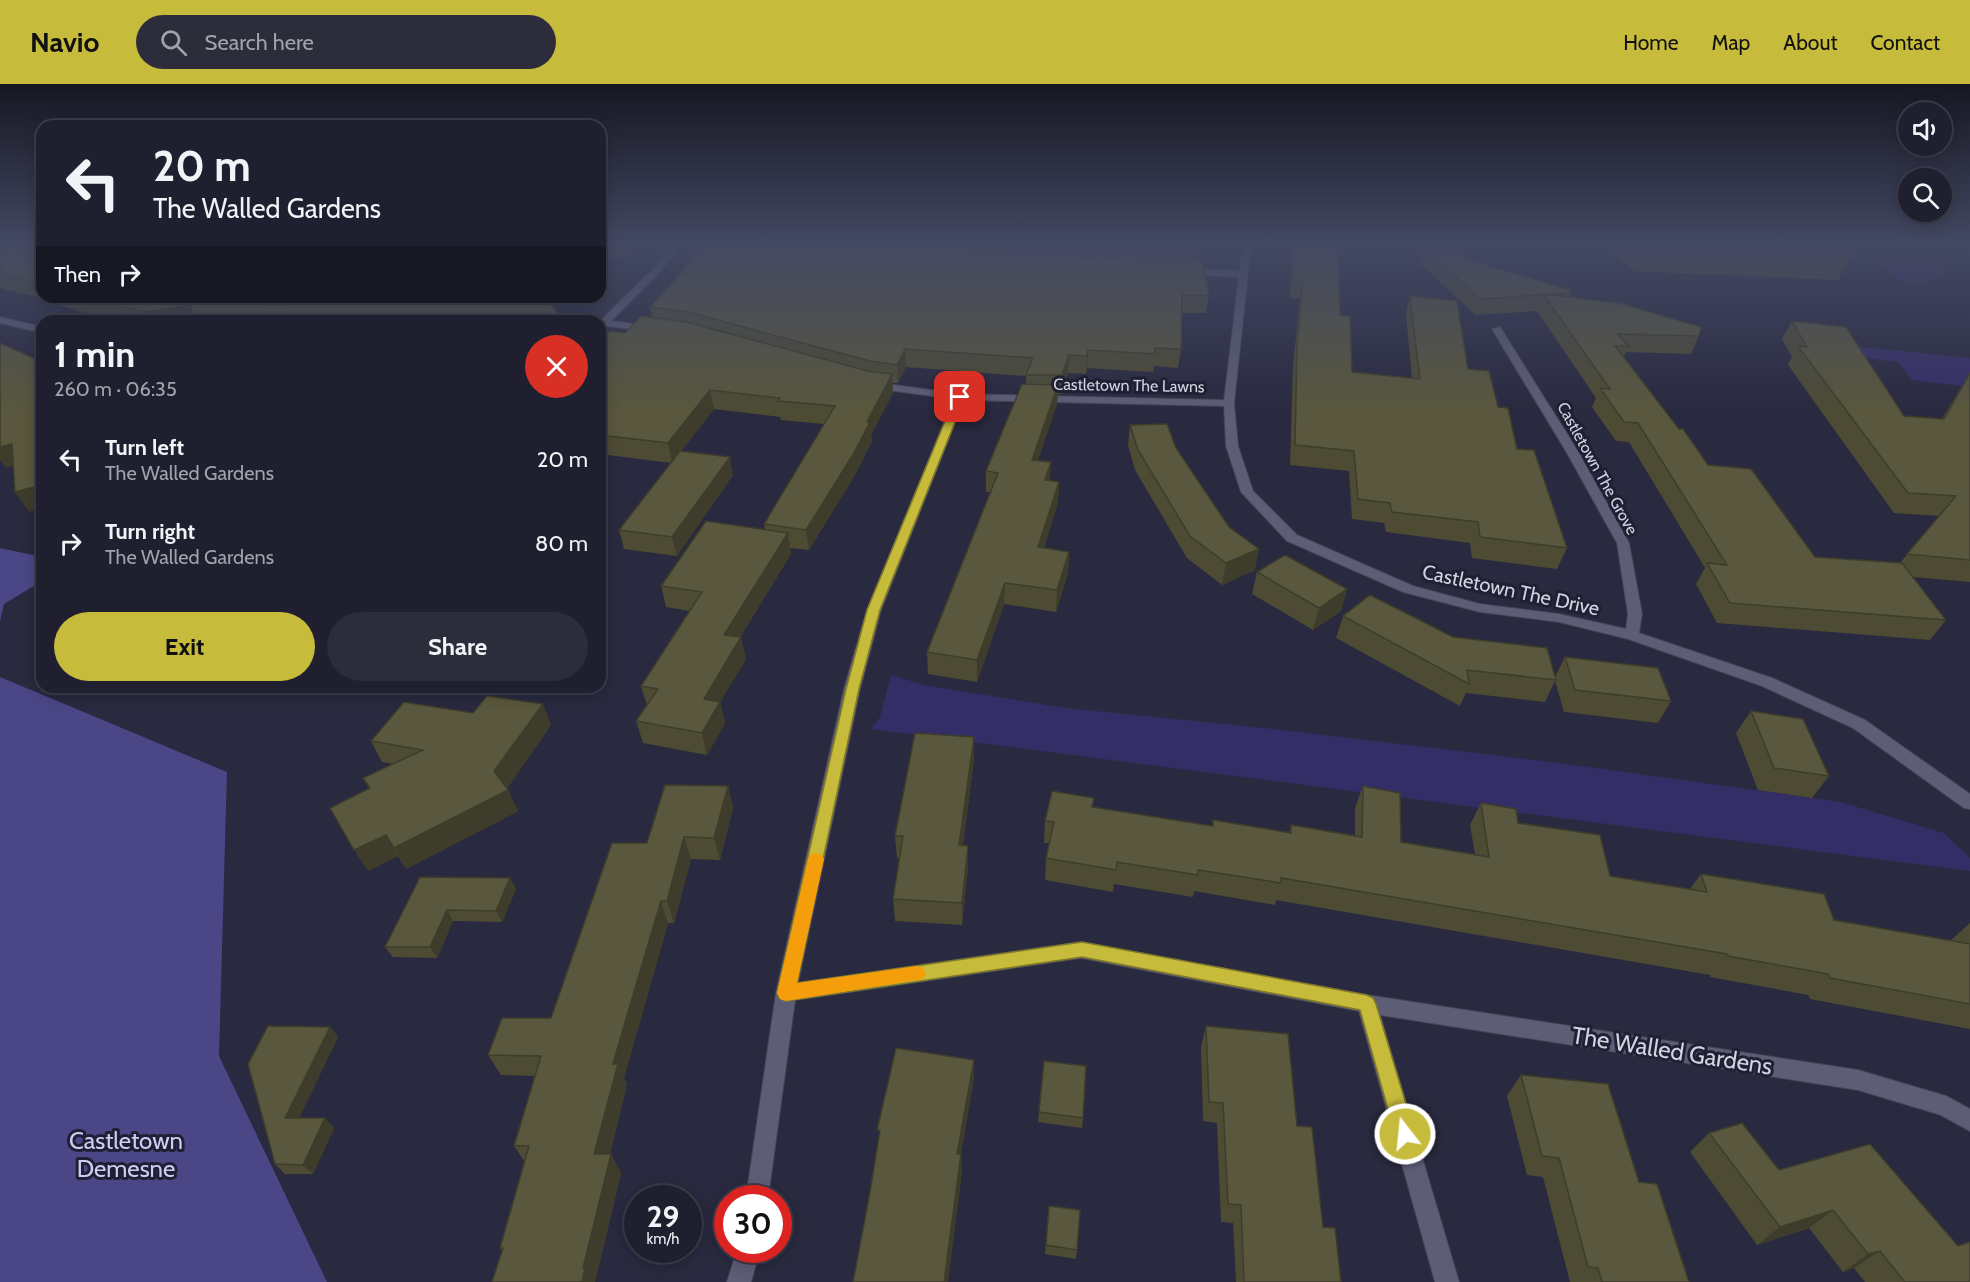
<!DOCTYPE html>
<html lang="en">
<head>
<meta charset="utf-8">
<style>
	body { margin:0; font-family:Cabin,sans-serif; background:#2c2c3b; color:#f1f3f6; height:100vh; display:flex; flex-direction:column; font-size:22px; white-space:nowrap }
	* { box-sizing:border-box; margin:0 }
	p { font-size:20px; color:#a1a2aa }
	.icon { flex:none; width:33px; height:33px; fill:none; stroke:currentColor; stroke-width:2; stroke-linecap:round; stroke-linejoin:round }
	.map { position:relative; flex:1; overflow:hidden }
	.sheet { position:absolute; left:36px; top:231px; width:570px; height:378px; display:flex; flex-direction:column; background:#1f1f2f; border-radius:18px; box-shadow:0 3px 15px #0003,0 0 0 2px #3c3d4b }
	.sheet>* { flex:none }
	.banner { position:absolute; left:36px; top:36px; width:570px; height:183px; border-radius:18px; box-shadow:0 3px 15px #0003,0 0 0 2px #3c3d4b; background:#1f1f2f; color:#f1f3f6; overflow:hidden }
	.buttons { position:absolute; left:1898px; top:18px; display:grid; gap:12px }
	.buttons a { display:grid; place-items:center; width:54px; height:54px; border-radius:50%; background:#1f1f2f; box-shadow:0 3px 15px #0003,0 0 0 2px #3c3d4b; font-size:30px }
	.speed { position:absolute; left:624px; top:1101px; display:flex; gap:12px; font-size:30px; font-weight:700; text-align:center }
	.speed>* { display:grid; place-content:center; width:78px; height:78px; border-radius:50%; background:#1f1f2f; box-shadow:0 3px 15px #0003,0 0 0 2px #3c3d4b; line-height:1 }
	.speed small { font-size:15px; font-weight:400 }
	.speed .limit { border:9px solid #d22; background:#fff; color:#111 }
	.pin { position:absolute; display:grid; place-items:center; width:51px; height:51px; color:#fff; margin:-26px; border-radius:12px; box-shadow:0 3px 9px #0006 }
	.me { position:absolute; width:66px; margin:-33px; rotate:344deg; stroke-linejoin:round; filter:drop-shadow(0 0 4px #0008) }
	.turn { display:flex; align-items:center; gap:21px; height:126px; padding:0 18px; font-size:27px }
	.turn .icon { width:78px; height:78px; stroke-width:2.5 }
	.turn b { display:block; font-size:42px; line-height:51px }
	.then { display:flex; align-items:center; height:57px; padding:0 18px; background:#0003; gap:12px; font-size:22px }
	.round { display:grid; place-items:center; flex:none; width:63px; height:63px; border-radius:32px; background:#2c2c3b }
	.headline { display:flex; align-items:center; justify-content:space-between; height:102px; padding:0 18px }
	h1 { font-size:36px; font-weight:800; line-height:45px }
	.button { display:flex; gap:12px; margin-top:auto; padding:12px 18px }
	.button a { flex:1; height:69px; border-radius:36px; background:#c7bb3c; color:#111; font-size:24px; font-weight:800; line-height:69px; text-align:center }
	.button a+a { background:#2c2c3b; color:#f1f3f6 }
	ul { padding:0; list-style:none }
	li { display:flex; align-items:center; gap:18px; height:84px; padding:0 18px }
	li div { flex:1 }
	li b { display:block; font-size:22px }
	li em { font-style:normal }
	header { display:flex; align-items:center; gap:36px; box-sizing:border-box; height:84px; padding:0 30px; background:#c7bb3c; color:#111 }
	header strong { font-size:28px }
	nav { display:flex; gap:33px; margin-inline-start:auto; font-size:21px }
	.search { width:420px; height:54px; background:#2c2c3b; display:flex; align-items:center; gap:15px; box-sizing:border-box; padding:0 21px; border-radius:33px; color:#a1a2aa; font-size:22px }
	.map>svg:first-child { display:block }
	.green { fill:#342e67 }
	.forest { fill:#4b4686 }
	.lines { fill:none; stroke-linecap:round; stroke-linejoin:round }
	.minor-casing { stroke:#444356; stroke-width:2 }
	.minor { fill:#5d5d76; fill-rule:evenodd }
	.wall { fill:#4d4b34 }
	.shaded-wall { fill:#3e3d2b }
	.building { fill:#59573d; stroke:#3e3d2b; stroke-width:1.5 }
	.route { fill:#c7bb3c; stroke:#817a27; stroke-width:1.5 }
	.slow { fill:#f59e0b }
	.labels { text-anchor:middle; stroke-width:6; stroke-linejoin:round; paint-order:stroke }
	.far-street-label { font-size:16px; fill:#d2d3e1; stroke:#201f34 }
	.street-label { font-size:20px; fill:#d2d3e1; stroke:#201f34 }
	.near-street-label { font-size:24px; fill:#d2d3e1; stroke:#201f34 }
	.near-park-label { font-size:24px; fill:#cdcdf4; stroke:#201f34 }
</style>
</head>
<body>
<header>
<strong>Navio</strong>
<div class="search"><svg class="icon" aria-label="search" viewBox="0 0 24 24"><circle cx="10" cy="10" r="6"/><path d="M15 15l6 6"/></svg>Search here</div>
<nav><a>Home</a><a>Map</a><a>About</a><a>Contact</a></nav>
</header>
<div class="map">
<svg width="1970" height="1198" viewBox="0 0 1970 1198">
	<rect width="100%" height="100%" fill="#29293f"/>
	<path class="green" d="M1871 175 1936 176 1946 185 1947 191 1930 197H1900Z
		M1852 262 1970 274V303L1912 296 1898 278 1852 272Z
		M891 591 924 601 1066 624 1274 645 1567 680 1841 718 1944 749 1970 774V787L871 645 880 633Z"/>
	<path class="forest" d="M0 464 42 473V497L4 520 0 537Z
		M0 593 227 688 219 972 327 1198H0Z"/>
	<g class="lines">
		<defs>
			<path id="minor" d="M672 161H680L661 187 611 237 649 242 654 245 652 247 605 242 600 245V237L655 183Z
				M1243 161H1251L1234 319 1238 362 1253 407 1297 451 1413 502 1480 520 1559 530 1626 545 1628 530 1617 459 1567 369 1492 245 1500 243 1579 369 1629 459 1642 530 1639 549 1772 594 1865 636 1970 710V725L1964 724 1853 644 1762 602 1628 555 1559 538 1480 528 1403 508 1287 457 1241 408 1226 362 1224 322 964 316 881 526 860 605 798 899 1081 858 1367 911 1858 986 1946 1012 1970 1025V1047L1941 1031 1858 1006 1380 931 1459 1198H1435L1359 927 1081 874 795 916 768 1114H746L776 909 844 605 867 526 954 315 873 304 868 301 873 298 960 310 1224 316 1239 193 1184 190 1180 187 1184 184 1240 187Z
				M0 233 42 243V249L0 239Z
				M737 1166H760L751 1198H727Z"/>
		</defs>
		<use href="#minor" class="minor-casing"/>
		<use href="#minor" class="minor"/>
	</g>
	<path class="wall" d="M0 161H42V213H544L565 237H120L53 220 51 216 2 205 0 202Z
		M600 161H634L625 173H600Z
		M699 161H1196L1198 167 1197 177 1209 212 1206 229H1181V265L1178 284 1154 282 1153 288 1087 284 1086 290 1068 289 1061 310H1058L1057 320 1038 376 1051 397 1059 398 1058 419 1044 464 1069 468 1068 489 1056 528 1004 520 977 598 928 590 927 568 991 408H986V387L1026 300V292L906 283 898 299H892L893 309 871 351 872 357 856 389 809 466 790 464 791 470 740 553 746 575 720 618 725 639 707 671 643 659 636 637 647 621 641 602 690 527 666 523 661 502 765 446 764 440 824 340 781 336 780 333 714 325 681 367 733 391 677 472 624 465 619 446 671 379 600 370V256L625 249 652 233 650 223 682 188Z
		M1292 161H1338L1340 231 1352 288 1412 294 1406 230 1410 212 1498 323 1517 365 1567 464 1557 485 1472 474 1470 459 1386 448 1384 439 1352 435 1349 387 1290 381 1293 281 1300 214H1290Z
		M1609 161H1839L1852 170 1838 196 1633 187Z
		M1424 162 1571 209 1570 213 1699 252 1691 270 1626 268 1624 273 1679 345 1708 381 1815 473 1900 479 1939 432 1894 429 1788 281 1792 273 1782 255 1792 237 1904 332 1942 335 1970 288V498L1913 493 1946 536 1930 556 1717 539 1696 500 1705 484 1629 358 1616 357 1592 323 1596 314 1537 227 1475 231 1419 178Z
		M1130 341 1176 364 1255 486 1222 501 1187 474 1135 386 1128 361Z
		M1257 488 1347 505 1341 527 1313 546 1252 510Z
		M1343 532 1453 553 1555 593 1565 573 1671 617 1658 639 1564 628 1555 597 1545 618 1466 609 1460 622 1336 554Z
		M1751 627 1829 692 1812 714 1758 706 1736 649Z
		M551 641 507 704 518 727 406 785 398 772 368 787 369 705 363 694 393 680 382 678 371 657Z
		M974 653V675L963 761 968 784 962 841 895 837 893 815 900 774H897L895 752Z
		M728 702 733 724 720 776 691 775 674 839H668L624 994 627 1000 610 1070 621 1089 595 1198H492L502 1166 500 1164 525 1078 514 1062 535 992 501 991 488 971 551 934 647 759Z
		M1363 702 1401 758 1475 770 1470 741 1481 719 1518 739 1610 792 1690 805 1701 790 1834 836 1951 856 1970 839V945L1810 915 1808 911 1710 893V891L1276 816 1275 821 1194 807 1193 813 1114 800 1113 808 1045 796 1046 774 1049 759H1044L1045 737 1094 714 1093 723 1212 742 1213 736 1289 748 1291 741 1355 751V724Z
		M420 793 510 794 516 805 502 838 453 837 437 874 393 873 385 863Z
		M1206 942 1297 1042 1323 1143 1341 1198H1236L1233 1139 1221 1138 1217 1039 1203 1037 1201 963Z
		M330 943 338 953 299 1034H325L334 1044 313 1090H285L275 1080Z
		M1044 977 1083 1034 1082 1044 1038 1038Z
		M1521 991 1639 1098 1689 1198H1570L1543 1093 1527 1091 1507 1012Z
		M1709 1049 1779 1086 1958 1162 1970 1198H1865L1854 1184 1843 1188 1809 1144 1757 1161 1690 1068Z
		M1049 1122 1077 1166 1076 1175 1045 1170Z"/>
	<path class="shaded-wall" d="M622 161H634L625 173Z
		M275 213H335L270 237 261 220 263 217Z
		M190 221 198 237H150L146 228Z
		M905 265 906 283 898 299 897 281Z
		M1088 266 1087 284 1086 290 1087 272Z
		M1069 271 1068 289 1061 310 1062 291Z
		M892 290 893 309 871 351 872 357 856 389 809 466 806 446 867 338Z
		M1058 301 1057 320 1031 396 1032 376Z
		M710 306 714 325 672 379 668 359Z
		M12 360 25 379 6 384 0 376V363Z
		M730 373 733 391 677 472 672 453Z
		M1051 378 1050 398 1045 396Z
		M1059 398 1058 419 1037 485 1038 463Z
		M42 401V424L29 428 15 408Z
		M788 449 791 470 729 572 724 551Z
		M1259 465 1255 486 1222 501 1226 479Z
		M1069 468 1068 489 1056 528 1057 506Z
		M600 496 604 508 600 509Z
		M1005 499 1004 520 977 598V576Z
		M1347 505 1341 527 1313 546 1319 524Z
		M741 553 746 575 720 618 725 639 707 671 702 649 704 615Z
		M543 620 551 641 505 708 508 706 518 727 406 785 394 764 494 687Z
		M974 653V675L960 783 959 761Z
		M728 702 733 724 720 776 714 754Z
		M386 751 398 772 368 787 354 766Z
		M684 753 691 775 674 839 667 817Z
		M968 762V784L962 841V819Z
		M510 794 516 805 502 838 496 827Z
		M661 817 668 839 624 994 627 1000 605 1089 594 1070 613 980Z
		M447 826 453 837 437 874 430 863Z
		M330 943 338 953 294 1044 285 1034Z
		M974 976V996L961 1071 962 1089 948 1198H944L957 1070Z
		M325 1034 334 1044 313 1090 303 1081Z
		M611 1070 621 1089 595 1198H582L583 1184Z
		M1833 1126 1809 1144 1757 1161 1780 1143Z
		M1880 1167 1854 1184 1843 1188 1868 1170Z"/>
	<path class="building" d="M0 161H42V199L0 190V184H1L0 183Z
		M699 161H875L879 163 882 161H956L1015 171 1202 177 1209 212 1182 211 1181 265 1155 264V270L1088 266 1087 272 1069 271 1062 291H1026L1033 274 905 265 897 281 870 277 688 228 650 223 682 188Z
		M1012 161H1196L1198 167 1016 161Z
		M1294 161H1338L1340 231 1350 232 1352 288 1420 295 1410 212 1457 217 1468 285 1489 287 1498 323 1508 324 1517 365 1534 366 1567 464 1480 453 1478 438 1392 428 1390 419 1358 415 1354 367 1295 361 1297 262 1303 197 1293 196Z
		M1642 161H1839L1852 170 1643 162Z
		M1424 162 1571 206V209L1480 215Z
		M1543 210 1619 219 1701 243 1699 252 1618 250 1628 262H1615L1679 345H1683L1708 381 1751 385 1815 473 1902 479 1946 536 1730 519 1707 479 1727 481 1638 339 1624 338 1600 304 1610 305Z
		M85 213H275L263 217 261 220 280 221 305 213H544L565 237H195L190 221 146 228Z
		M641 232 686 238 868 287 892 290 867 338H870L854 369 806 446 764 440 835 322 778 317 780 314 710 306 668 359 600 351V256L610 247 625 249Z
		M1792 237 1846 243 1904 332 1944 335 1970 289V476L1907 470 1956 412 1908 409 1798 262 1807 263Z
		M0 259 42 278V401L15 408 12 360 0 363Z
		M1022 300 1058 301 1032 376 1051 378 1045 396 1059 398 1038 463 1069 468 1057 506 1005 499 977 576 927 568 998 389 986 387Z
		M1167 340 1176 364 1229 443 1259 465 1226 479 1190 452 1138 366 1130 341Z
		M680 367 730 373 672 453 619 446Z
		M706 437 788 449 724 551 741 553 704 615 720 618 702 649 636 637 658 605 641 602 702 508 661 502Z
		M1285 471 1347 505 1319 524 1257 488Z
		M1370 511 1453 553 1547 564 1556 596 1467 586 1469 600 1343 532Z
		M1565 573 1658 584 1671 617 1575 606Z
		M487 612 543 620 494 687 508 706 394 764 386 751 354 766 330 724 370 704 363 694 423 666 371 657 404 618 473 629Z
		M1751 627 1803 635 1829 692 1774 684Z
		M915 649 974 653 959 761 968 762 962 819 893 815 903 752H895Z
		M665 701 728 702 714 754 684 753 667 817H661L626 935 613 980H618L594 1070H611L583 1184H585L582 1198H492L503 1164H500L529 1062H514L541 972 488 971 502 934H551L612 759H647Z
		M1363 702 1400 709 1401 758 1489 773 1481 719 1516 725 1518 739 1600 751 1610 792 1707 808 1701 790 1824 810 1834 836 1970 860V920L1830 894 1828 890 1728 872 1727 870 1281 794V799L1198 786V791L1117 778 1116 786 1046 774 1054 738 1045 737 1052 707 1094 714 1092 723 1213 742V736L1291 749V741L1362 753Z
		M420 793 510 794 496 827 447 826 430 863H385Z
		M268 942 330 943 285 1034H325L303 1081 275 1080 248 980Z
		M1206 942 1288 950 1297 1042 1312 1043 1323 1143 1335 1144 1341 1198H1244L1241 1121 1228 1120 1223 1019 1209 1018Z
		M896 964 974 976 957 1070H961L944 1198H853L870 1108 880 1046H877Z
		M1044 977 1086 982 1083 1034 1039 1028Z
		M1521 991 1608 1000 1639 1098 1657 1100 1689 1198H1602L1598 1184 1588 1183 1559 1074 1542 1072Z
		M1742 1039 1779 1086 1870 1060 1958 1162 1970 1158V1198H1905L1880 1167 1868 1170 1833 1126 1780 1143 1709 1049Z
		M1049 1122 1080 1126 1077 1166 1046 1161Z"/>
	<linearGradient id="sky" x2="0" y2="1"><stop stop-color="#171723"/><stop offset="0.49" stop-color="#434963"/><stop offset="1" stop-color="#434963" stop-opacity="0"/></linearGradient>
	<rect width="1970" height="328" fill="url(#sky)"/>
	<path class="route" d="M960 310 965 313 880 526 859 605 797 899 1082 858 1367 911 1373 914 1376 920 1415 1050 1412 1057 1405 1060 1398 1057 1395 1050 1360 926 1082 873 786 917 780 915 777 909 846 605 867 526 955 313Z"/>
	<path class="slow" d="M816 769 822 771 824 775 797 899 917 882 923 884 926 890 923 895 786 917 780 915 777 909 808 775 810 771Z"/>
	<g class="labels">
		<g class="far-street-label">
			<text transform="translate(1129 301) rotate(1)" y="6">Castletown The Lawns</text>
			<text transform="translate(1598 384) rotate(61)" y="6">Castletown The Grove</text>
		</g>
		<g class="street-label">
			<text transform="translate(1511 506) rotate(12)" y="7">Castletown The Drive</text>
		</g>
		<g class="near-street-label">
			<text transform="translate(1672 967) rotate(9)" y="8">The Walled Gardens</text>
		</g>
		<g class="near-park-label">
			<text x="126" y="1065">Castletown<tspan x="126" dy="28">Demesne</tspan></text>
		</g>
	</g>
</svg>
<div class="buttons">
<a><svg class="icon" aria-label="sound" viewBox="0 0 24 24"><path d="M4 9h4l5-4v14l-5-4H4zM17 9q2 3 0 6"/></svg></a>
<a><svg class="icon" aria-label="search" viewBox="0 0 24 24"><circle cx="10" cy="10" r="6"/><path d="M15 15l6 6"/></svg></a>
</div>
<div class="speed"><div>29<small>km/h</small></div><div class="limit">30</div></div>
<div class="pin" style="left:960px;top:313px;background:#d93025"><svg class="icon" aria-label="arrive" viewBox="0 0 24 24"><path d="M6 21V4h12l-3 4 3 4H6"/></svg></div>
<svg class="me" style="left:1405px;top:1050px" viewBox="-20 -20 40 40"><circle r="17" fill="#c7bb3c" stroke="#fff" stroke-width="3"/><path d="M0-11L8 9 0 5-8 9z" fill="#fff"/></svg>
<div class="banner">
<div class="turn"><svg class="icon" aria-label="left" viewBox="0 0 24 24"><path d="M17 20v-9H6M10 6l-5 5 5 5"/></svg><div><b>20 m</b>The Walled Gardens</div></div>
<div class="then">Then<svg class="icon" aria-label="right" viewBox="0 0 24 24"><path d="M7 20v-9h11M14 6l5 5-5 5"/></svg></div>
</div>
<section class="sheet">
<div class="headline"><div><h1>1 min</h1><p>260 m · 06:35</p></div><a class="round" style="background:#d93025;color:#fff"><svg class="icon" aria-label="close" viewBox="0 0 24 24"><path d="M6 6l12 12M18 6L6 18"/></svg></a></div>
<ul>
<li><svg class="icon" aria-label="left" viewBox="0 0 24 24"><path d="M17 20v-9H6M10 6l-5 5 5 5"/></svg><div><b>Turn left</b><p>The Walled Gardens</p></div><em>20 m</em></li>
<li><svg class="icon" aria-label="right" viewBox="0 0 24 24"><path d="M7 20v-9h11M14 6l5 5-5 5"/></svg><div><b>Turn right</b><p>The Walled Gardens</p></div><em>80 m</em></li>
</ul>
<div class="button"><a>Exit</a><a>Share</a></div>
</section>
</div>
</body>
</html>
